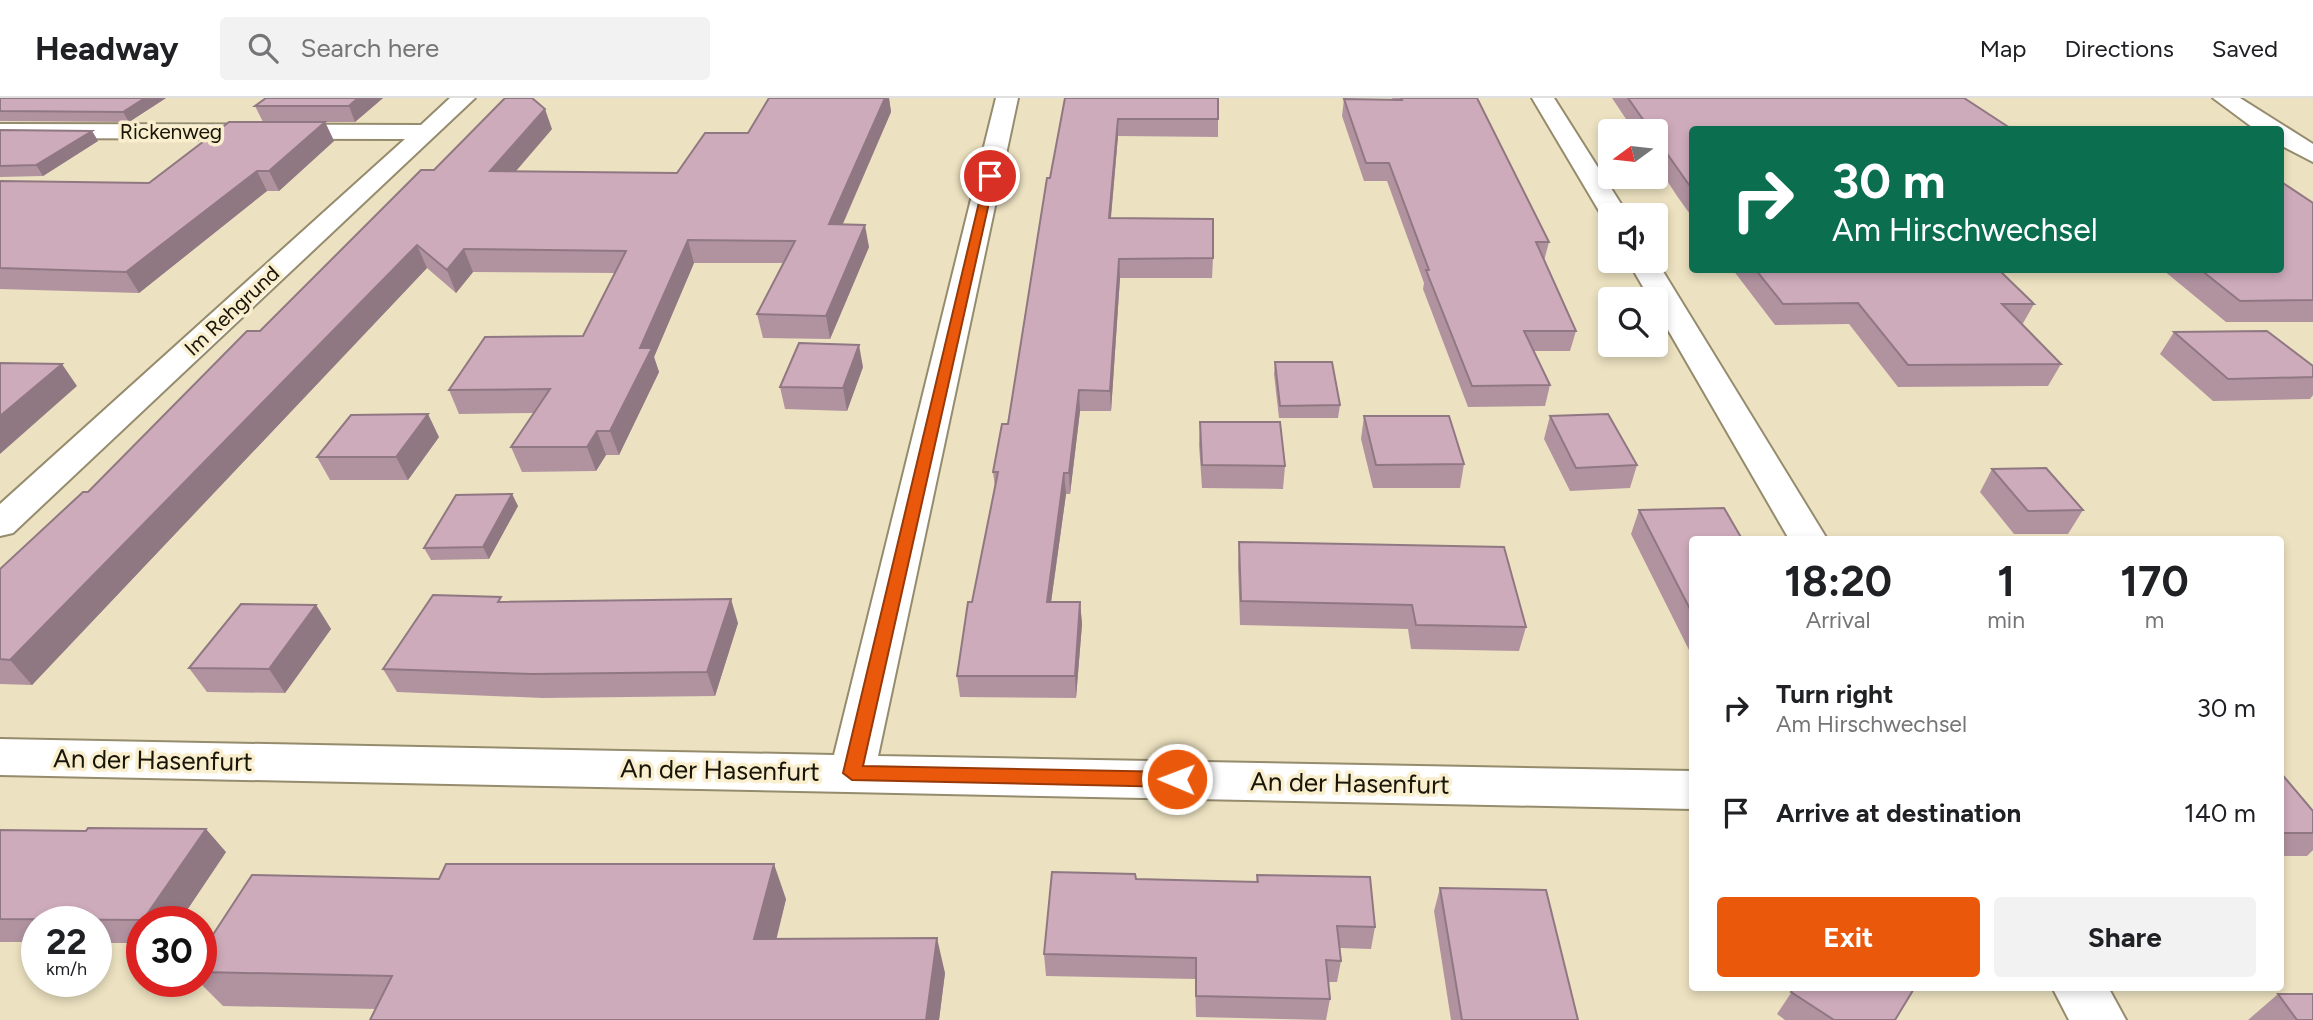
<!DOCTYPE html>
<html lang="en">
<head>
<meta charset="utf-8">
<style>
	body { margin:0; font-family:Figtree,sans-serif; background:#f2f2f2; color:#202124; height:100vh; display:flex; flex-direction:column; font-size:26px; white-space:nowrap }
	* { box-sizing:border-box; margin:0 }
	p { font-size:23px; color:#757577 }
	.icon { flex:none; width:38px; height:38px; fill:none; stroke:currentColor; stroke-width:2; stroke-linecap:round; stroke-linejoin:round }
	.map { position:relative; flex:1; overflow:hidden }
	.details { position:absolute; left:1689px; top:438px; width:595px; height:455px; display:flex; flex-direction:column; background:#fff; border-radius:7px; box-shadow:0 4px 10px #0003 }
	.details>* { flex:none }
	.guide { position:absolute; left:1689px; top:28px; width:595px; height:147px; border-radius:7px; box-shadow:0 4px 10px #0003; background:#0b6e4f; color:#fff; overflow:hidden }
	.needle { width:46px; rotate:255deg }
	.fabs { position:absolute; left:1598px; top:21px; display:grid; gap:14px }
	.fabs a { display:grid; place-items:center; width:70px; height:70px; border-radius:7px; background:#fff; box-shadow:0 4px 10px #0003; font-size:35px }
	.speed { position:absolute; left:21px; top:808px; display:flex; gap:14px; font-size:35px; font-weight:700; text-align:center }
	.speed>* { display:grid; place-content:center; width:91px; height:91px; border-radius:50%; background:#fff; box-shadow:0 4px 10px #0003; line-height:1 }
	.speed small { font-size:18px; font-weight:400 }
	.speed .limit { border:10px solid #d22; background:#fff; color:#111 }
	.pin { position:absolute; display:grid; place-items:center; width:60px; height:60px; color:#fff; margin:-30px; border:4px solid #fff; border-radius:50%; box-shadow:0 2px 7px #0007 }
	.me { position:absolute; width:77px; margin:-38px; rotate:271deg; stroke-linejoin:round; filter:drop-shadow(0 0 5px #0008) }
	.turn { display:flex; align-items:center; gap:24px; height:147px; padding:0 28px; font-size:32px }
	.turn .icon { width:91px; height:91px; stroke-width:2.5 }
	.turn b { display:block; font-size:49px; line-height:60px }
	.eta { display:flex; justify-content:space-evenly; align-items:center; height:119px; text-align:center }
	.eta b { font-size:42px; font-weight:700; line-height:49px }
	.action { display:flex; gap:14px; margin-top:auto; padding:14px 28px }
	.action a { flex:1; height:80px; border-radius:7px; background:#ea580c; color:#fff; font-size:28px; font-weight:700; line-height:80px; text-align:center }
	.action a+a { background:#f2f2f2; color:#202124 }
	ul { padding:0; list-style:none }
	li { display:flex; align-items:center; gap:21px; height:105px; padding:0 28px }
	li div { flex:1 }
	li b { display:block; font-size:26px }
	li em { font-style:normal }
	header { display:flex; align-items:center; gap:42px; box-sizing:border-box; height:98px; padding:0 35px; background:#fff; border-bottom:2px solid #e0e0e0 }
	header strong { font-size:33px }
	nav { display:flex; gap:38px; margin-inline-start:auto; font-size:24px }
	.search { width:490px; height:63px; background:#f2f2f2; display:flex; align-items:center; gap:18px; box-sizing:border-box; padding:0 24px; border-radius:7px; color:#757577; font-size:26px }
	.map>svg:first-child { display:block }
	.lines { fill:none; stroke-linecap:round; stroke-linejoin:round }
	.street-casing { stroke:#958b6d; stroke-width:4 }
	.street { fill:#fff; fill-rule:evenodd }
	.wall { fill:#b193a0 }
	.shaded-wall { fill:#907882 }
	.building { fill:#ceabba; stroke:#907882; stroke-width:2 }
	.route { fill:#ea580c; stroke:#983908; stroke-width:2 }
	.labels { text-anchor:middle; stroke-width:7; stroke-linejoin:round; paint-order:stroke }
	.far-street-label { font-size:21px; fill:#191509; stroke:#f9efce }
	.street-label { font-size:26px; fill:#191509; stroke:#f9efce }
</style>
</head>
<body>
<header>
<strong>Headway</strong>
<div class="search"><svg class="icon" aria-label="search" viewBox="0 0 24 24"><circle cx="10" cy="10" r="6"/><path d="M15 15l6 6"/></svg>Search here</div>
<nav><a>Map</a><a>Directions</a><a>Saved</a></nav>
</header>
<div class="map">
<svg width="2313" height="922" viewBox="0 0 2313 922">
	<rect width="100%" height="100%" fill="#ece2c1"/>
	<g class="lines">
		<defs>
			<path id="street" d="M450 0H475L13 435 0 438V406L405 41 0 40V26L421 27Z
				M996 0H1018L878 658 1692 673V711L0 677V641L834 657Z
				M1532 0H1554L1628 117H1610V124L1605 123Z
				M2213 0H2240L2313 46V64L2280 47V32H2256Z
				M1628 163 1656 162 1827 441H1789L1656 211V201H1650Z
				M2052 889H2108L2126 922H2069Z"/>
		</defs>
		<use href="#street" class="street-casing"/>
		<use href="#street" class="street"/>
	</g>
	<path class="wall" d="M0 0H166L129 24 0 23Z
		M383 0 355 24H263L255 8Z
		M769 0H889L891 14 843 126 869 149 830 241 763 240 757 216 783 165H694L654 259 659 274 619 357H606L596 373 522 374 511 349 534 315 459 316 449 292 583 238 615 175 473 174 456 195 427 170 32 587 0 586V471L88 394 260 233 434 72 552 31 516 73 677 75 748 35Z
		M1065 0 1218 21V39L1118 38 1111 120 1213 160 1212 180H1120L1111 313H1080L1070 396H1066L1051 504H1080L1082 526 1076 600 960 599 957 578 995 389 993 374 1008 326Z
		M1392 0H1477L1549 144 1544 163 1576 233 1570 253H1534L1550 287 1545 308 1468 309 1423 191 1424 185 1387 83H1364L1342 18 1344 1 1393 2Z
		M1612 0H1964L1692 32V119L1677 98 1656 66V33H1634Z
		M325 24 334 43 279 93H267L139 195 0 191V83L149 85Z
		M0 32 92 33 98 43 43 78 0 79Z
		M2313 105V224H2226L2163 172H2280Z
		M1733 172H1999L2034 206 2022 227 2061 266 2048 288 1898 289 1849 226 1775 227Z
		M2174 234 2313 268V297L2310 301 2213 303 2160 256Z
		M1275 264 1340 307 1338 320H1279L1274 276Z
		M863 269 847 313 785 311 780 289Z
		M1364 318 1464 366 1460 390H1373L1361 341Z
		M1550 318 1637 367 1630 390 1570 393 1544 341Z
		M1200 324 1285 368 1283 391 1202 390 1199 347Z
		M439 339 408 382H330L317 359Z
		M1992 371 2083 412 2068 436H2014L1980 394Z
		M512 396 518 408 489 461 431 462 424 450Z
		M1639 412 1692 441V558L1631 436Z
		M1239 444 1526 529 1519 553 1411 551 1408 531 1240 527 1238 468Z
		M504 504 738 525 715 598 543 600 397 594 383 571Z
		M316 507 331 531 285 595 207 594 189 570Z
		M2280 674 2313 713V752L2307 758H2280Z
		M0 732 226 754 179 824H142V845H96V824H37V844H0Z
		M1257 777 1375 829 1371 851 1340 850 1341 863 1337 884H1328L1330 901 1326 922 1196 919 1195 881 1046 878 1044 856 1136 781 1256 784Z
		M1440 790 1578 922H1451L1434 813Z
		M786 801 776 841 945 875 939 922H370L376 911 223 908 199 884H201V874Z
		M1795 889 1895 922H1785L1777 916Z
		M2278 896 2313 922H2248Z"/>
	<path class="shaded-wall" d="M145 0H166L129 24 123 14Z
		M358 0H383L355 24 349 8Z
		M885 0H889L891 14 833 148 829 126Z
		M545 11 552 31 498 94 490 73Z
		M1118 21V38L1109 139V120Z
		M325 24 334 43 279 93 269 73Z
		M92 33 98 43 43 78 36 67Z
		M257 73 267 93 139 195 126 174Z
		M865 127 869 149 830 241 826 218Z
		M688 142 694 165 654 259 659 274 619 357 610 333 640 250Z
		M417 147 427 170 32 587 10 562Z
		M464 151 473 174 456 195 447 172Z
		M1119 161 1120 180 1111 313 1110 293Z
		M859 247 863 269 847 313 843 290Z
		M62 266 77 288 0 356V318Z
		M1079 292 1080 313 1070 396 1069 375Z
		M428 316 439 339 408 382 396 359Z
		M597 333 606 357 596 373 587 349Z
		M1064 375 1066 396 1048 526 1047 504Z
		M512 396 518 408 489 461 483 449Z
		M731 501 738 525 715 598 707 574Z
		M1080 504 1082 526 1076 600 1075 578Z
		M316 507 331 531 285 595 269 571Z
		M206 731 226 754 179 824H145L143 822Z
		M774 766 786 801 768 876 754 841Z
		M937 840 945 875 939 922H926Z"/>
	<path class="building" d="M0 0H145L123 14 0 13Z
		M266 0H358L349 8H255Z
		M505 0H532L545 11 490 73 677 75 705 35H748L769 0H885L829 126 865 127 826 218 757 216 795 143 688 142 640 250H652L610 333H597L587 349H511L550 291 449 292 485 239 583 238 626 153 464 151 447 172 417 147 10 562 0 561V471L83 394H88L247 233H260L421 72H434Z
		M1065 0H1218V21H1118L1109 120 1213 121V160L1119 161 1110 293 1079 292 1069 375H1064L1047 504H1080L1075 578H957L968 504H972L998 374H993L1002 326H1008L1047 80H1050Z
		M1401 0H1477L1549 144H1536L1576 233H1524L1550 287 1472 288 1426 172H1429L1389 65H1366L1344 1 1402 2Z
		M1628 0H1964L2013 32H1692V91L1656 40V33H1651Z
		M229 24H325L269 73H257L126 174 0 170V83L149 85Z
		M0 32 92 33 36 67 0 68Z
		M2280 83 2313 105V202L2240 203 2201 172H2280Z
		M1756 172H1999L2034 206H2002L2061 266 1908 267 1858 205 1783 206Z
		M2267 233 2313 268V279L2228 281 2174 234Z
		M799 245 859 247 843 290 780 289Z
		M1275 264H1332L1340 307 1280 308Z
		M0 265 62 266 0 318Z
		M428 316 396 359H317L351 317Z
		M1608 316 1637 367 1576 370 1550 318Z
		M1364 318H1449L1464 366 1376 367Z
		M1200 324H1280L1285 368 1202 367Z
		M2046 370 2083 412 2028 413 1992 371Z
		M512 396 483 449 424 450 456 397Z
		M1724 410 1742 441H1692V515L1639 412Z
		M1239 444 1504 449 1526 529 1416 527 1412 507 1241 503Z
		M433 497 501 499 498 504 731 501 707 574 532 576 383 571Z
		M241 506 316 507 269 571 189 570Z
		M2280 674 2313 713V735H2280Z
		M88 730 206 731 143 822 0 821V732L86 733Z
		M446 766H774L754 841 937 840 926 922H370L392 878 201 874V855L252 777 439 781Z
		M1052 774 1135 776 1136 781 1258 784 1257 777 1370 779 1375 829 1337 828 1341 863 1326 862 1330 901 1196 898V860L1044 856Z
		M1440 790 1546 792 1578 922H1462Z
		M1795 889H1915L1895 922H1834L1791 894Z
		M2278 896H2313V922H2297Z"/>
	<path class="route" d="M986 75 995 78 863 668 1177 674 1184 676 1187 681 1184 687 1177 689 852 682 843 675Z"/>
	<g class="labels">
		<g class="far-street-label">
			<text x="171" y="41">Rickenweg</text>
			<text transform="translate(232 213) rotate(-43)" y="7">Im Rehgrund</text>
		</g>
		<g class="street-label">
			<text transform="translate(153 662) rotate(1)" y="9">An der Hasenfurt</text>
			<text transform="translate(720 672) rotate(1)" y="9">An der Hasenfurt</text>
			<text transform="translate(1350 685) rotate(1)" y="9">An der Hasenfurt</text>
		</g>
	</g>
</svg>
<div class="fabs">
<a><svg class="needle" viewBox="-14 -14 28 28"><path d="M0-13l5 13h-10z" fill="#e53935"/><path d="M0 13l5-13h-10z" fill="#757577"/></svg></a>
<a><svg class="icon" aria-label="sound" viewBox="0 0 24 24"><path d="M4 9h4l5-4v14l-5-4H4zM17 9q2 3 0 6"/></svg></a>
<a><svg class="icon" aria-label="search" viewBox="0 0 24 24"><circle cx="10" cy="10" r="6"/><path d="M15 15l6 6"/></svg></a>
</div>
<div class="speed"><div>22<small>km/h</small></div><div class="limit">30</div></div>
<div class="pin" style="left:990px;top:78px;background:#d93025"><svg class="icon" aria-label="arrive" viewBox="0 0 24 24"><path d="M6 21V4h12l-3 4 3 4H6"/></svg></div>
<svg class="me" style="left:1177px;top:681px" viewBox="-20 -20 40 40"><circle r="17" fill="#ea580c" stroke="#fff" stroke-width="3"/><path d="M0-11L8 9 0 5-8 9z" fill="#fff"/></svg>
<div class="guide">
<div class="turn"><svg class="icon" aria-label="right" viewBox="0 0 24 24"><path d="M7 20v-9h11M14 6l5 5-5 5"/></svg><div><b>30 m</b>Am Hirschwechsel</div></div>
</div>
<section class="details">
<div class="eta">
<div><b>18:20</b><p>Arrival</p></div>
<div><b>1</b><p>min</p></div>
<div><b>170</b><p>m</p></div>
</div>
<ul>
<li><svg class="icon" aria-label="right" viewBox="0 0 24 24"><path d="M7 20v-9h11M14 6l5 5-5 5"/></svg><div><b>Turn right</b><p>Am Hirschwechsel</p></div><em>30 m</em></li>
<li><svg class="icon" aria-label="arrive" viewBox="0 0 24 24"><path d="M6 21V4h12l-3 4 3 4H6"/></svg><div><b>Arrive at destination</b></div><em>140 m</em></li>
</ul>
<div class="action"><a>Exit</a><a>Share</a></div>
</section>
</div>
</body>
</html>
